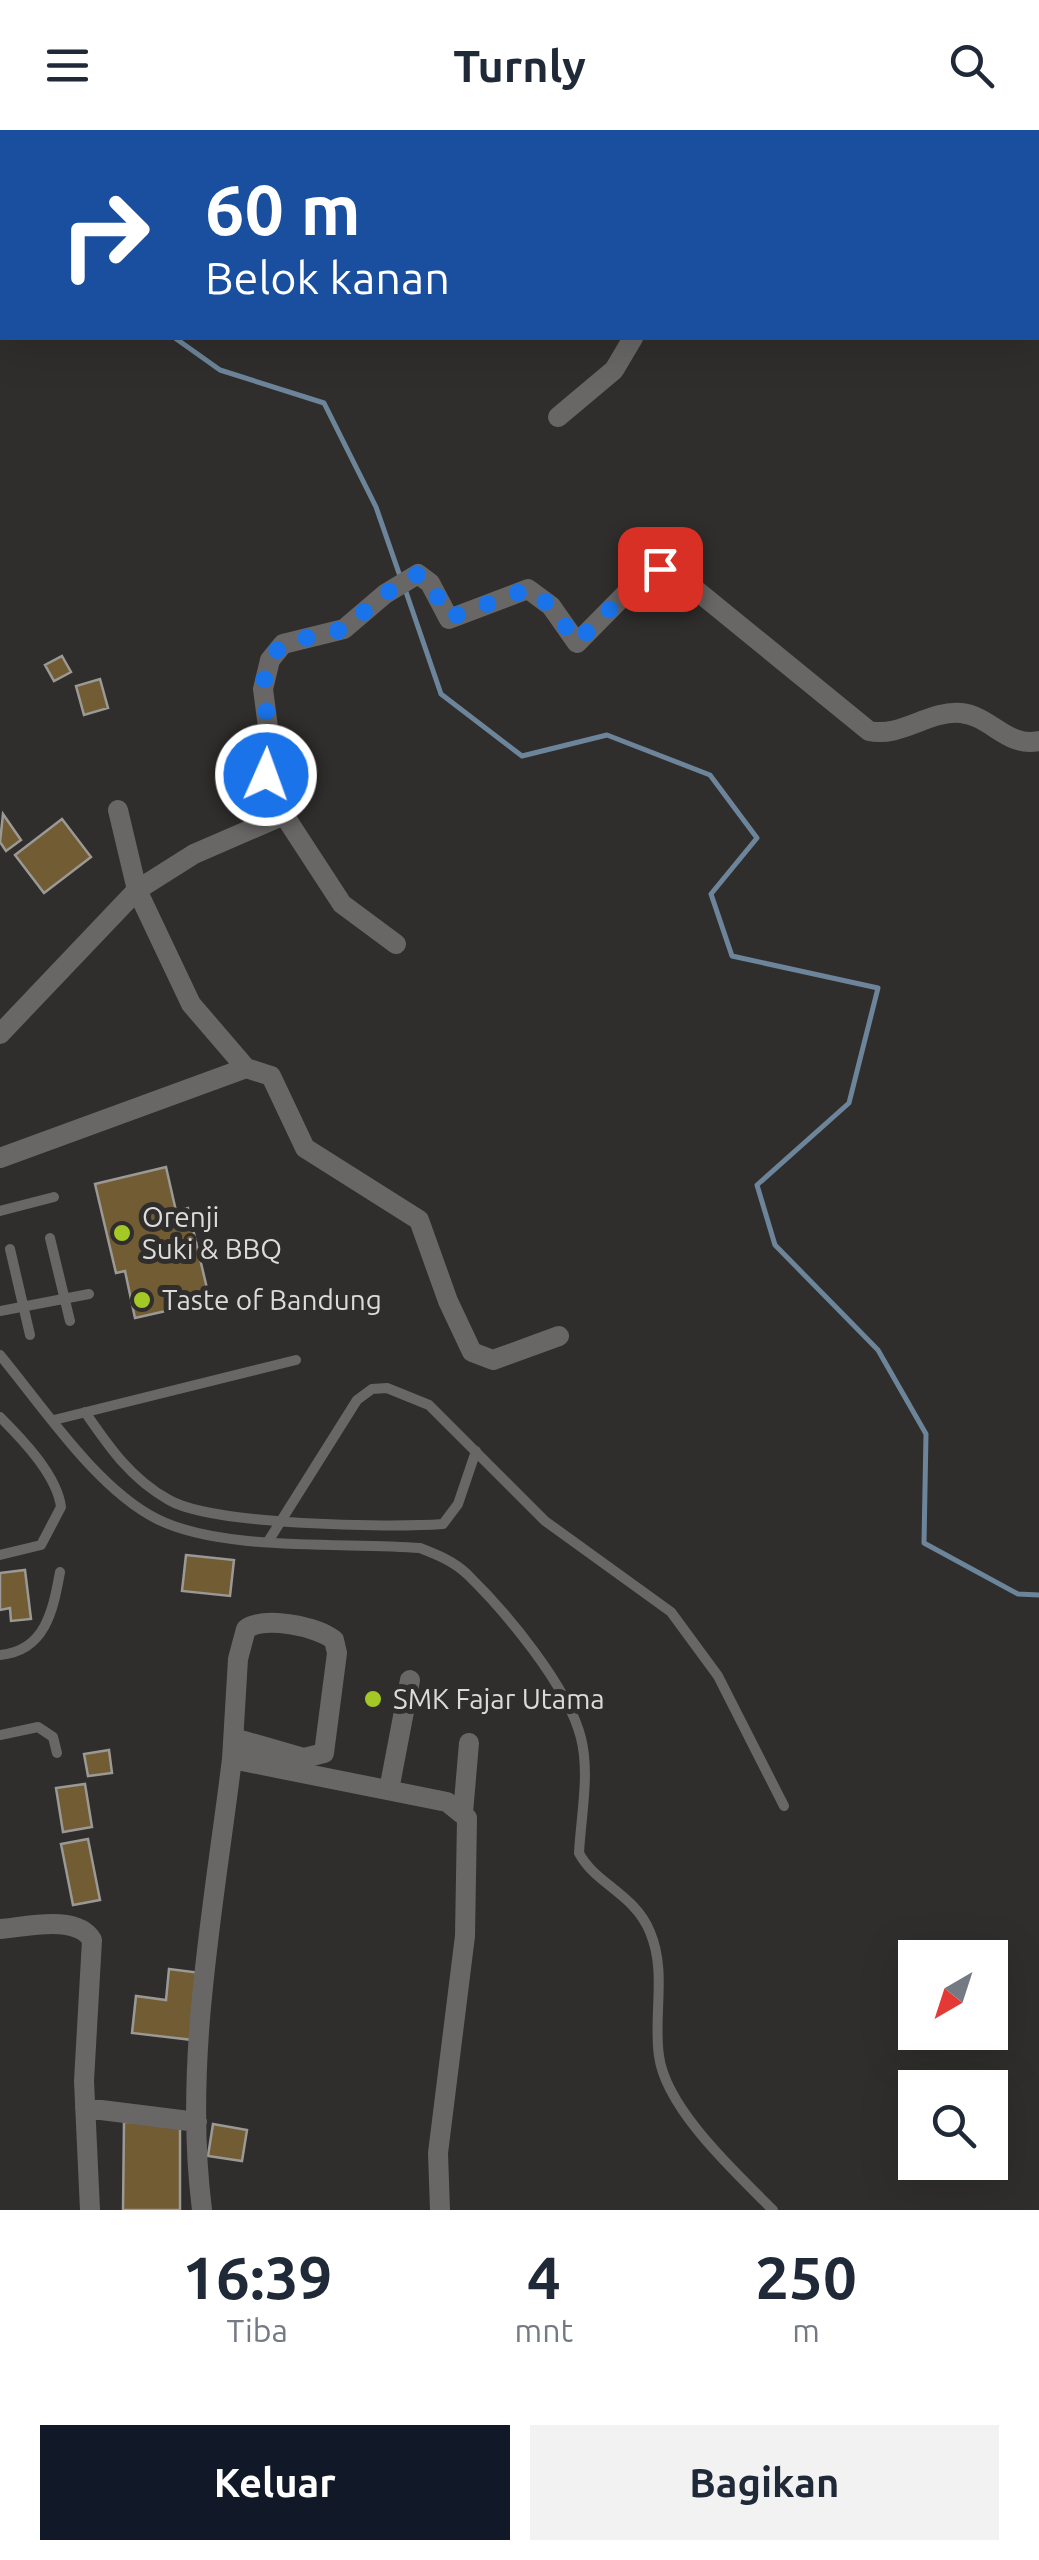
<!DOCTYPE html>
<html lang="id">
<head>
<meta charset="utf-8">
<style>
	body { margin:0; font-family:Ubuntu,sans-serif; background:#f2f2f3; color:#1f2937; height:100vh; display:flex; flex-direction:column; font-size:38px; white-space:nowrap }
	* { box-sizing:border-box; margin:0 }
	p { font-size:32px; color:#747a83 }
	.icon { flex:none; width:55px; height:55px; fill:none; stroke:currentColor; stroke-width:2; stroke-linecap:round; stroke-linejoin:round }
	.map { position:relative; height:2080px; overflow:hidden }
	.panel { display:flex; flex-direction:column; background:#fff; flex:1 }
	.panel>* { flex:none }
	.guide { position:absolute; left:0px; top:0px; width:1040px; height:210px; box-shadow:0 10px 40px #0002; background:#1a4fa0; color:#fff; overflow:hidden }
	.needle { width:65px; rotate:219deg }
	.buttons { position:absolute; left:898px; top:1810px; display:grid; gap:20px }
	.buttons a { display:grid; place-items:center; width:110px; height:110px; border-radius:0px; background:#fff; box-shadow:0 10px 40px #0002; font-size:50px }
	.pin { position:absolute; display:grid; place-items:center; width:85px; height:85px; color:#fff; margin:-42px; border-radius:20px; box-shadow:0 5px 15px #0006 }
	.me { position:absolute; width:110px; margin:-55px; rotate:2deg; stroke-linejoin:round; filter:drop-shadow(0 0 8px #0008) }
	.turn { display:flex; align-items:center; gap:35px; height:210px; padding:0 40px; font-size:45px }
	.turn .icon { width:130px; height:130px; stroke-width:2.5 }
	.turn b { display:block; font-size:70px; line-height:85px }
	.eta { display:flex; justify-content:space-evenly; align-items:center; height:170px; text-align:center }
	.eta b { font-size:60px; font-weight:700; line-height:70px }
	.primary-button { display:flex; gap:20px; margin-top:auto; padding:20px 40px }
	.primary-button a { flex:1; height:115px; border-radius:0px; background:#111827; color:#fff; font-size:40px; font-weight:700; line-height:115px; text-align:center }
	.primary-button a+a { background:#f2f2f3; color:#1f2937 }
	header { display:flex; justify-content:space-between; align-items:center; height:130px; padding:0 40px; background:#fff; font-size:45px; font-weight:700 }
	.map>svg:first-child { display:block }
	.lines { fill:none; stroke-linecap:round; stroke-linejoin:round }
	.stream { stroke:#6d859a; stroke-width:5 }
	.building { fill:#715c33; stroke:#9b9996; stroke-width:2.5 }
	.service { stroke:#686766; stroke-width:10 }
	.minor { stroke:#686766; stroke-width:20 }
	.route { stroke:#1a73e8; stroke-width:18; stroke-dasharray:0 32.4 }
	.poi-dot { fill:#a4c825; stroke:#2f2e2c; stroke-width:4 }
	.labels { text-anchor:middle; stroke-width:10; stroke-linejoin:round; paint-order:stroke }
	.poi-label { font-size:28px; fill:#dcdbd9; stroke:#2f2e2c; text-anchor:start }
</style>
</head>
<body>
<header><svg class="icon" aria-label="menu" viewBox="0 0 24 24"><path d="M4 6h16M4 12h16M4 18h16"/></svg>Turnly<svg class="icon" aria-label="search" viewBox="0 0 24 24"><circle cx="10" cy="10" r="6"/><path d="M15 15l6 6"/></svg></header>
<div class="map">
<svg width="1039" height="2080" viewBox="0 0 1039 2080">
	<rect width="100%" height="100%" fill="#2f2e2c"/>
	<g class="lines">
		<path class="stream" d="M57 0 58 2
			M175 208 220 240 324 273 376 377 401 449
			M405 459 441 564 522 626 607 605 710 645 757 708 711 764 732 826 878 858 849 973 757 1055 775 1115 878 1220 926 1304 924 1413 1018 1464 1039 1465"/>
	</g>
	<path class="building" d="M62 526 71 542 54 551 45 535Z
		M100 549 108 578 84 585 76 556Z
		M3 684 21 710 6 721 0 712Z
		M62 689 91 727 44 763 15 725Z
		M166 1037 176 1081 188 1078 210 1171 135 1188 125 1141 116 1143 95 1054Z
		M186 1425 234 1430 230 1466 182 1461Z
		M25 1440 31 1489 11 1491 10 1478 0 1480V1443Z
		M109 1620 112 1643 88 1646 84 1624Z
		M85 1654 92 1697 63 1702 56 1658Z
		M88 1709 100 1770 73 1775 61 1714Z
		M169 1839 201 1843 193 1910 132 1903 136 1866 166 1870Z
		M124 1992H180V2080H123Z
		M213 1994 247 2000 242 2031 208 2026Z"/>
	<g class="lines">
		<path class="service" d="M0 1081 54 1067
			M50 1108 70 1191
			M10 1119 30 1205
			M0 1181 89 1164
			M0 1225C43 1277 97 1359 157 1389 223 1422 345 1412 420 1418 438 1425 453 1431 467 1444 505 1481 568 1556 581 1608 590 1644 581 1685 579 1723 595 1754 635 1764 650 1802 667 1842 653 1885 659 1926 666 1979 736 2043 773 2080
			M85 1282C109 1317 131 1349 169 1370 212 1395 389 1398 443 1394L458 1374 476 1321
			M0 1287C22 1309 57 1345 61 1377L41 1415 0 1425
			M54 1290 296 1230
			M269 1410 357 1270 372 1259 387 1258 429 1275 545 1391 671 1482 718 1546 784 1676
			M0 1525C45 1521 53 1481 60 1442
			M0 1605 38 1597 53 1607 57 1623"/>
		<path class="minor" d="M879 2 881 0
			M558 287 614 240 633 208
			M396 814 342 774 284 685 266 645 271 620 263 559 270 530 283 514 344 499 385 464 418 444 430 453 449 489 528 459 551 476 577 513 647 442 660 439 685 451 869 601C901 608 929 580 961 583 991 586 1007 618 1039 611
			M0 904 137 760 118 680
			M246 938 191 874 137 760 194 724 284 685
			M0 1028 246 938 271 946 305 1018 419 1090 448 1171 472 1222 493 1230 559 1206
			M232 1629 238 1529 246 1499C265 1486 316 1496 334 1510L337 1523 324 1623 304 1628 234 1608
			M389 1660 410 1550
			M463 1683 469 1613
			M0 1799C26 1797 77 1784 92 1810L84 1951 90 2080
			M85 1978 197 1992
			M202 2080C183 1931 214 1777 232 1629L447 1672 467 1688 465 1806 438 2023 440 2080"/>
	</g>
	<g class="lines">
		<path class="route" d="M266 645 272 620 263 559 266 539 278 519 289 512 344 499 385 464 418 444 430 453 449 488 528 459 551 476 577 512 647 442 660 439"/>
	</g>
	<g class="poi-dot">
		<circle cx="122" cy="1103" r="10"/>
		<circle cx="142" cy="1170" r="10"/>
		<circle cx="373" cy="1569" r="10"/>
	</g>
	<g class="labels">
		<g class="poi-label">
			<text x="142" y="1097">Orenji<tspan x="142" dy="32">Suki &amp; BBQ</tspan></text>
			<text x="162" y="1180">Taste of Bandung</text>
			<text x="393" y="1579">SMK Fajar Utama</text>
		</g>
	</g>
</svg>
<div class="buttons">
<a><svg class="needle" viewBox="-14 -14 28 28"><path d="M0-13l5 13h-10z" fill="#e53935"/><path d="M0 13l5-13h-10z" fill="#747a83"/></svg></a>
<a><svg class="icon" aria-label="search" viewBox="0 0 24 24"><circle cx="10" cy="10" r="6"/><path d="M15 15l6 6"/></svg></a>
</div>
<div class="pin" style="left:660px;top:439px;background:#d93025"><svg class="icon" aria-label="arrive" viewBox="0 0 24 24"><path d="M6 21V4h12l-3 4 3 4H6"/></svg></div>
<svg class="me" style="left:266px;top:645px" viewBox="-20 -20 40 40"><circle r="17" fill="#1a73e8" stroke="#fff" stroke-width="3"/><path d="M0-11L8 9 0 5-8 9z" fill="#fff"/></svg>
<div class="guide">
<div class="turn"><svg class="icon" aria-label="right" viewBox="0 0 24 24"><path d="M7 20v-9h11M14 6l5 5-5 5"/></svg><div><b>60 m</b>Belok kanan</div></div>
</div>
</div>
<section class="panel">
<div class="eta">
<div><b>16:39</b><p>Tiba</p></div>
<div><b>4</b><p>mnt</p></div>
<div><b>250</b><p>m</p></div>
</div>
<div class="primary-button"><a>Keluar</a><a>Bagikan</a></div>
</section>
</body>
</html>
